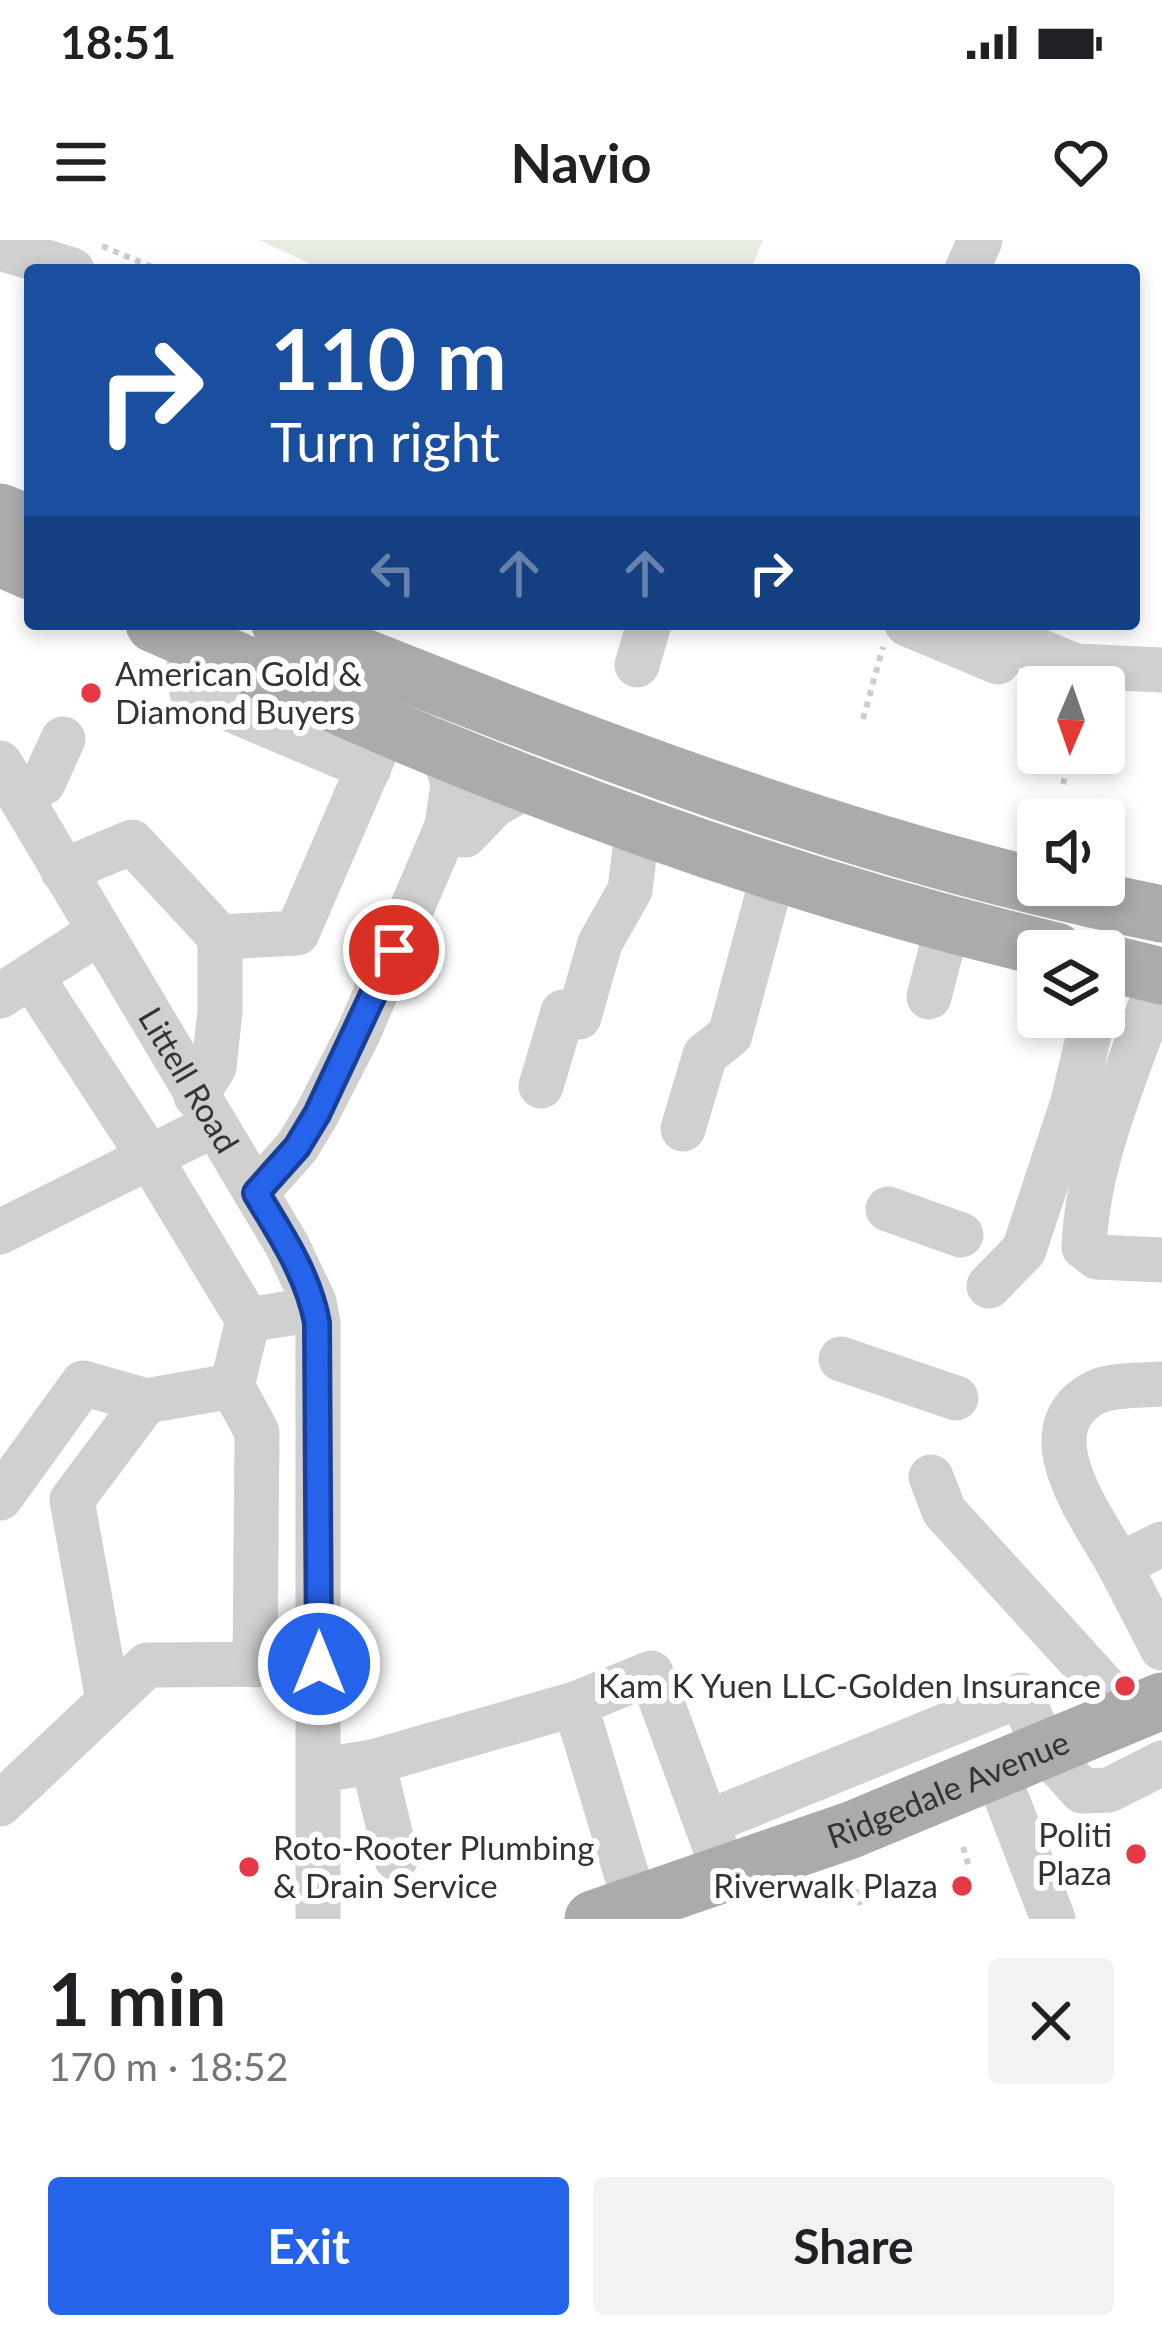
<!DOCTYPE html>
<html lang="en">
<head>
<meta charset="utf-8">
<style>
	body { margin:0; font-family:Lato,sans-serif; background:#f2f2f2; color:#202124; height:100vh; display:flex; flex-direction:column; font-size:45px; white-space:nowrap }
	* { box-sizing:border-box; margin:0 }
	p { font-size:39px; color:#757577 }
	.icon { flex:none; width:66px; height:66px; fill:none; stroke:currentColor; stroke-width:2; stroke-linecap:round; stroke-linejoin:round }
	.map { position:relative; height:1679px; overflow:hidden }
	.panel { display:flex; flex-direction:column; background:#fff; flex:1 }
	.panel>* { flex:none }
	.banner { position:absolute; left:24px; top:24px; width:1116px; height:366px; border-radius:12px; box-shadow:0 6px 18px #0003; background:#1a4fa0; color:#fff; overflow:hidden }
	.needle { width:78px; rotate:182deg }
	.buttons { position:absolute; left:1017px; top:426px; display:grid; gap:24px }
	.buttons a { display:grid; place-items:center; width:108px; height:108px; border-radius:12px; background:#fff; box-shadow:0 6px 18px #0003; font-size:60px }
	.pin { position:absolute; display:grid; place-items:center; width:102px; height:102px; color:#fff; margin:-51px; border:6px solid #fff; border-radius:50%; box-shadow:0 3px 12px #0007 }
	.me { position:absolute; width:132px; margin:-66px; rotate:0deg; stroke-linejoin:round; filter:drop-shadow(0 0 9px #0008) }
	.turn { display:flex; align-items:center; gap:42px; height:252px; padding:0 48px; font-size:54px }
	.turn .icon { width:156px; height:156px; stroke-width:2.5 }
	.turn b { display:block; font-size:84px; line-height:102px }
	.lanes { display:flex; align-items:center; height:114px; padding:0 48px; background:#0003; justify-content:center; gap:60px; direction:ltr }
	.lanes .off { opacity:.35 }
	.round { display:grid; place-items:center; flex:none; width:126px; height:126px; border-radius:12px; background:#f2f2f2 }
	.summary { display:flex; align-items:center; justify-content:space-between; height:204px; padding:0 48px }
	h1 { font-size:72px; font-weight:700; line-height:90px }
	.button { display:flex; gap:24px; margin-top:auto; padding:24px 48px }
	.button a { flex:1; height:138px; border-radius:12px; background:#2563eb; color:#fff; font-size:48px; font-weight:700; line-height:138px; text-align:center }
	.button a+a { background:#f2f2f2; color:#202124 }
	.status { display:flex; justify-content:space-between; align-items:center; height:84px; padding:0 60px; background:#fff; direction:ltr }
	.status svg { height:33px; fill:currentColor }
	header { display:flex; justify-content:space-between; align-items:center; height:156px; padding:0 48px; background:#fff; font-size:54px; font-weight:700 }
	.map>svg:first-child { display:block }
	.green { fill:#e6ecdf }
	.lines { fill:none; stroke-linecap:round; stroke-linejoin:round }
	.path { stroke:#cdcdcd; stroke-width:6; stroke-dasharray:6 6; stroke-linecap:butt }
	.minor { stroke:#d0d0d0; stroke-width:45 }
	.major { stroke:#ababab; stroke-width:57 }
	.route-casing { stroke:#184099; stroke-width:30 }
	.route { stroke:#2563eb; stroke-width:21 }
	.poi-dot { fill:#e63946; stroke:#fff; stroke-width:4.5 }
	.labels { text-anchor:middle; stroke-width:12; stroke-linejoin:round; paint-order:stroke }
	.poi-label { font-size:33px; fill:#333; stroke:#fff; text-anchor:end }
	.street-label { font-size:33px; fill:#333; stroke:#fff }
</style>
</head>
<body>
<div class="status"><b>18:51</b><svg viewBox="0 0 49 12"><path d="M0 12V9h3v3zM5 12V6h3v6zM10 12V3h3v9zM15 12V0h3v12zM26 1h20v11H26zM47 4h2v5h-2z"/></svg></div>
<header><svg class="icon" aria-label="menu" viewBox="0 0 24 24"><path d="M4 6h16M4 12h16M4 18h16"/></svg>Navio<svg class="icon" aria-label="heart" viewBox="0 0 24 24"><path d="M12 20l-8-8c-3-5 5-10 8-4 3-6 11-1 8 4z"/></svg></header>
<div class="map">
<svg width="1162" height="1679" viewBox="0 0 1162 1679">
	<rect width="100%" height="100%" fill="#fff"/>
	<path class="green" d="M259 0H763L751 30H324Z"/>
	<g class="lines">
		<path class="path" d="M102 6 159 30
			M863 479 883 407
			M1063 544 1072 513
			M963 1607 969 1627
			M852 1638 860 1665"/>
		<g class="minor">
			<path d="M0 8 72 30"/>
			<path d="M967 30 980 0"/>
			<path d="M907 384 998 422"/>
			<path d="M972 384 1076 426 1162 430"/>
			<path d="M187 398 192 453 369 528"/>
			<path d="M637 425 649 384"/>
			<path id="s1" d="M0 523 287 1005 314 1062 318 1083V1679"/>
			<path d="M19 555 43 543 63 499"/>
			<path d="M465 595 494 565 531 544"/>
			<path d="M63 631 132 602 220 697V771L214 827 196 856"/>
			<path d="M220 697 297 693 386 487"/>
			<path d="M1161 735C1132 825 1088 912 1084 1007L1097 1017 1162 1020"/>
			<path d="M31 736 150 918 248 1080"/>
			<path d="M0 756 99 692"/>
			<path d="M929 757 948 683"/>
			<path d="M541 846 563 772 579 777 600 703 630 650 638 585"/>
			<path d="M683 889 705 815 730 795 774 631"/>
			<path d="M256 953 297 907 317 874 359 792 447 586 453 545 444 511"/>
			<path d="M888 969 961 995"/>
			<path d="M0 992 214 885"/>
			<path d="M989 1046 1024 1010 1073 862 1093 777"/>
			<path d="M841 1119 956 1158"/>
			<path d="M931 1237 944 1271 1129 1474"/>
			<path d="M0 1258 83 1143 146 1161 232 1146"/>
			<path d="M1162 1304 1119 1325 1162 1408"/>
			<path d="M1119 1325C1094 1279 1023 1189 1096 1152 1113 1144 1143 1146 1162 1144"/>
			<path d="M255 1425 257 1192 232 1146 248 1080 315 1069"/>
			<path d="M108 1460 72 1260 146 1161"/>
			<path d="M373 1522 396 1618"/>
			<path d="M319 1530 373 1522 575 1464"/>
			<path d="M996 1531 1053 1679"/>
			<path d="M0 1564 147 1425 319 1424"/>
			<path d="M706 1583 1021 1455 1045 1510 1082 1551 1109 1550 1162 1523"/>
			<path d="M636 1666 575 1464 651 1433 715 1607"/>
		</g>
		<g class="major">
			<path d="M0 272 30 284"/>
			<path d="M0 318 30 331"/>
			<path d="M154 384C250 425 343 470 439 509 639 591 846 661 1056 711"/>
			<path d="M280 384C569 499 856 614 1162 674"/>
			<path d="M1104 722 1162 736"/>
			<path id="s2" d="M593 1679 851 1590 1162 1461"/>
		</g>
	</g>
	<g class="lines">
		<defs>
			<path id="route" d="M319 1424 317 1083C309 1036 280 993 256 953L297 907 317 874 394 710"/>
		</defs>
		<use href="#route" class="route-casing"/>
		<use href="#route" class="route"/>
	</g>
	<g class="poi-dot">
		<circle cx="91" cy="453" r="12"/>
		<circle cx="1125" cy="1446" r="12"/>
		<circle cx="1136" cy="1614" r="12"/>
		<circle cx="249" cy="1627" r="12"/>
		<circle cx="962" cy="1646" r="12"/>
	</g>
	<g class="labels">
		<g class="poi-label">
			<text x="115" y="446" text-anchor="start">American Gold &amp;<tspan x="115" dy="38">Diamond Buyers</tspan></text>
			<text x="1101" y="1458">Kam K Yuen LLC-Golden Insurance</text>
			<text x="1112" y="1607">Politi<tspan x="1112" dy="38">Plaza</tspan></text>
			<text x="273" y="1620" text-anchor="start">Roto-Rooter Plumbing<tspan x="273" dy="38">&amp; Drain Service</tspan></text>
			<text x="938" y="1658">Riverwalk Plaza</text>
		</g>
		<g class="street-label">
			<text dy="12" stroke="none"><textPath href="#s1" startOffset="369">Littell Road</textPath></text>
			<text dy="12" stroke="none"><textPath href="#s2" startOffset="378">Ridgedale Avenue</textPath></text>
		</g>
	</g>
</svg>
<div class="buttons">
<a><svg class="needle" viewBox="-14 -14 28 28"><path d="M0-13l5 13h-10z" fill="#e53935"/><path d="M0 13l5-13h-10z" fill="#757577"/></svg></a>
<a><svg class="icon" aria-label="sound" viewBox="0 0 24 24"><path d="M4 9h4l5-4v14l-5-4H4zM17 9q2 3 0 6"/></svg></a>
<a><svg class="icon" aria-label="layers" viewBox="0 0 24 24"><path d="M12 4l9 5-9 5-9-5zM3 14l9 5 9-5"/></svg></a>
</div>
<div class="pin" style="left:394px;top:710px;background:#d93025"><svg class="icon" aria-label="arrive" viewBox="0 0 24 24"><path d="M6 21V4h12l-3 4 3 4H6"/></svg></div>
<svg class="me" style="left:319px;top:1424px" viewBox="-20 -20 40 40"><circle r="17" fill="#2563eb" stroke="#fff" stroke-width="3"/><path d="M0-11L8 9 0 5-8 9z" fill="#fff"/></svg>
<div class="banner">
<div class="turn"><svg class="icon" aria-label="right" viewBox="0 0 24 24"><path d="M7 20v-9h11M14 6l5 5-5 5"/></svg><div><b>110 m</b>Turn right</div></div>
<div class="lanes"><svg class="icon off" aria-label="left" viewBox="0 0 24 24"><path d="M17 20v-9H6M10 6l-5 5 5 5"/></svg><svg class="icon off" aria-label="ahead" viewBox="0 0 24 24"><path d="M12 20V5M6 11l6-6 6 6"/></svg><svg class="icon off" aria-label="ahead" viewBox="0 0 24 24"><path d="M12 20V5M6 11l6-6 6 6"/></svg><svg class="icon" aria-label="right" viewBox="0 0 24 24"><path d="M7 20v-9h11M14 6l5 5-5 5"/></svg></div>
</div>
</div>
<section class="panel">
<div class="summary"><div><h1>1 min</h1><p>170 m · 18:52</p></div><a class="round"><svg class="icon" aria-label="close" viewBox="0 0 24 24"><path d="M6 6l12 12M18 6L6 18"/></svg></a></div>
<div class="button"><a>Exit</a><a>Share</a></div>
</section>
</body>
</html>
